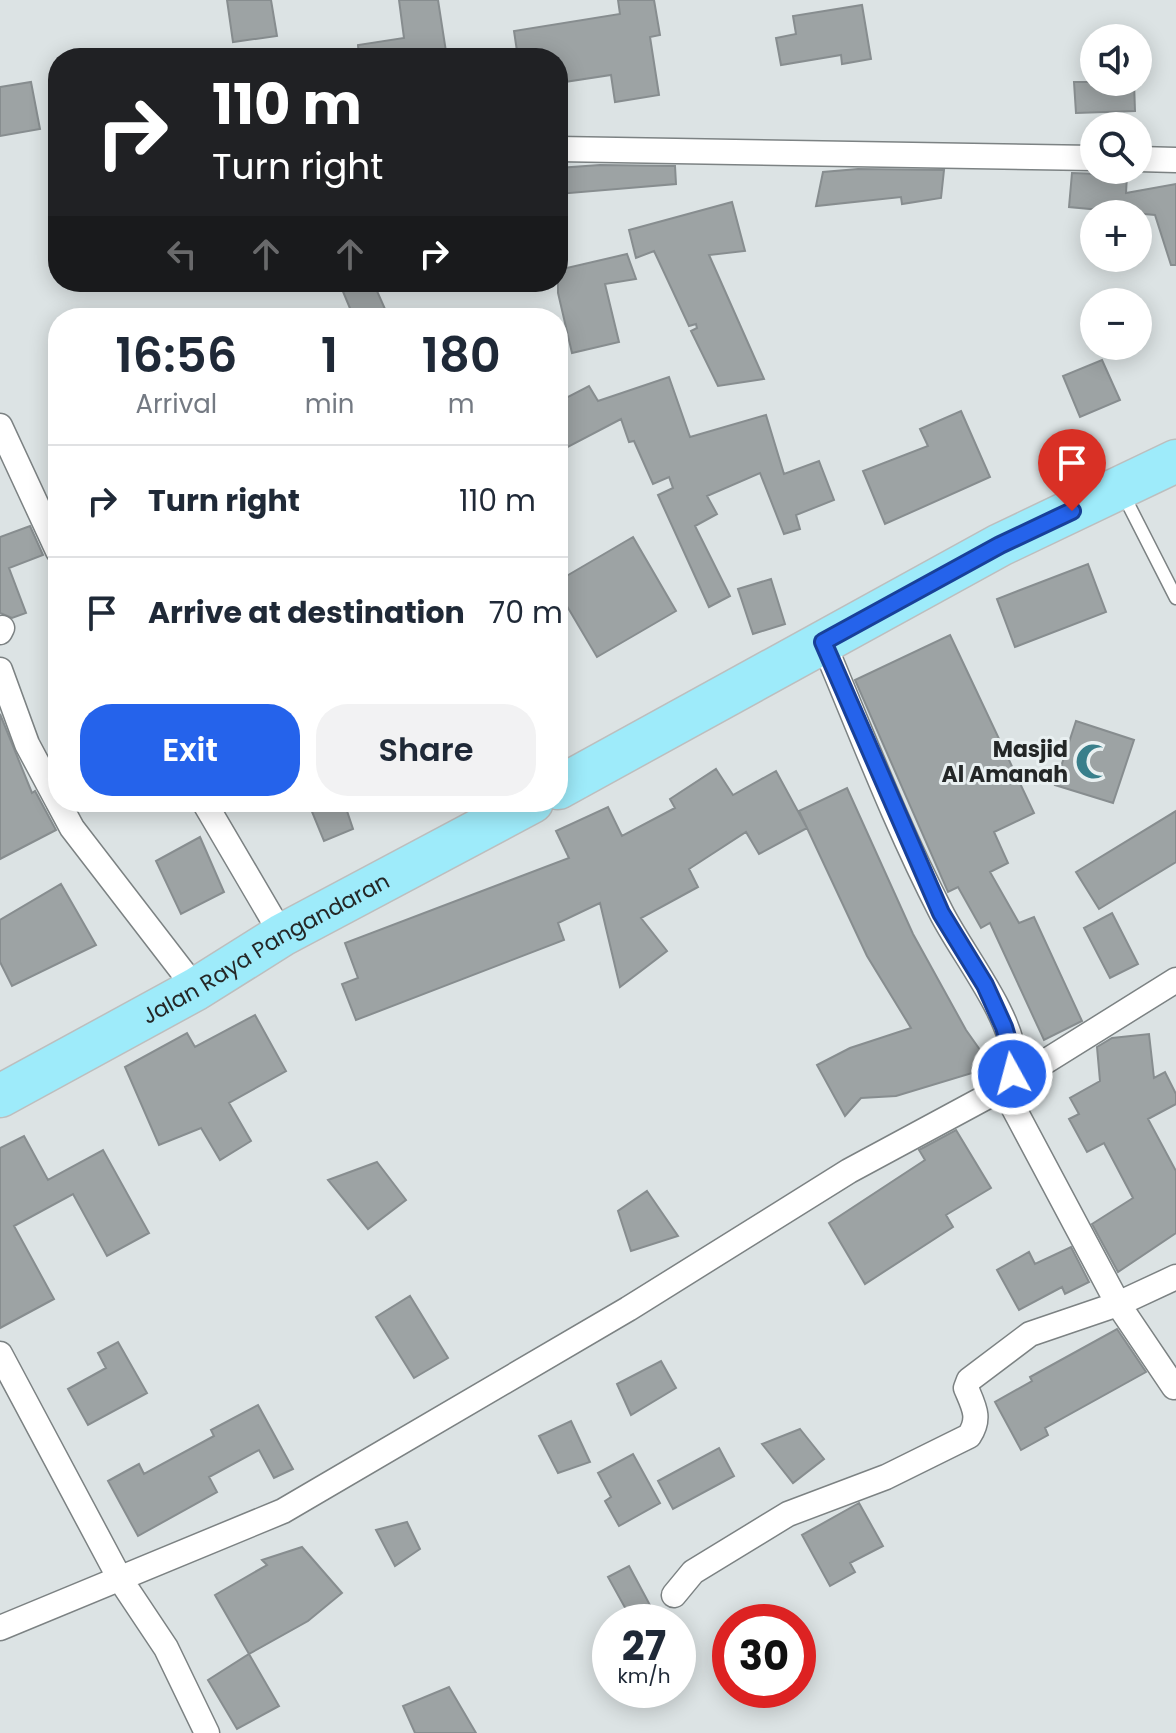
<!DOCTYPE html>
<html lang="en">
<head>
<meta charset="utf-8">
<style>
	body { margin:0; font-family:Poppins,sans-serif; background:#f2f2f3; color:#1f2937; height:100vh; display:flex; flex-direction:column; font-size:30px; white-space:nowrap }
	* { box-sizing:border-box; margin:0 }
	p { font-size:26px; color:#747a83 }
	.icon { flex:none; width:44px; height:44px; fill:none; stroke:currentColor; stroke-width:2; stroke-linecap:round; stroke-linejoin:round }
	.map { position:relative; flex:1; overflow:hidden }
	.drawer { position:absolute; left:48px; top:308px; width:520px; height:504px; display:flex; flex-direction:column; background:#fff; border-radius:32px; box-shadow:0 4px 20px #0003 }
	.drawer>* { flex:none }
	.hud { position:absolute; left:48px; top:48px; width:520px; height:244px; border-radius:32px; box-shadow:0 4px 20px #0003; background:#202124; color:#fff; overflow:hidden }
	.fabs { position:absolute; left:1080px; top:24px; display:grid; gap:16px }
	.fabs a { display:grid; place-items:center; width:72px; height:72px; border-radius:50%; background:#fff; box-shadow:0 4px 20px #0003; font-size:40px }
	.speed { position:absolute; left:592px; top:1604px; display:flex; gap:16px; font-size:40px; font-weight:700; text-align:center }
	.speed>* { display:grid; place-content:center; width:104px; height:104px; border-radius:50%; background:#fff; box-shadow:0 4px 20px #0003; line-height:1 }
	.speed small { font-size:20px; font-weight:400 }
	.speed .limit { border:12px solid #d22; background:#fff; color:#111 }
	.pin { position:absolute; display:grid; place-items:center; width:68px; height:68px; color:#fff; margin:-82px -34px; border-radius:50% 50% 50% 0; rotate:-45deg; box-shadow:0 0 8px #0007 }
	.pin .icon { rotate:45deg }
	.me { position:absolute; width:88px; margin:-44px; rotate:353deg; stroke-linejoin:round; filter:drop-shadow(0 0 6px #0008) }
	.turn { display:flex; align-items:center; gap:28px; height:168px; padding:0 32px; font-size:36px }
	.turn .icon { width:104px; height:104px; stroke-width:2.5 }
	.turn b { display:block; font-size:56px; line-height:68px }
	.lanes { display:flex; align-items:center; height:76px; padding:0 32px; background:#0003; justify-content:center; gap:40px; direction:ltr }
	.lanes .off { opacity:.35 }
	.eta { display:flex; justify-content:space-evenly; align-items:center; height:136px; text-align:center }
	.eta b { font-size:48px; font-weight:600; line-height:56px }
	.button { display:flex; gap:16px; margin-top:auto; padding:16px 32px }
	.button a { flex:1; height:92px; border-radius:32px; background:#2563eb; color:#fff; font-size:32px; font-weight:600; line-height:92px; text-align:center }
	.button a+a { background:#f2f2f3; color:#1f2937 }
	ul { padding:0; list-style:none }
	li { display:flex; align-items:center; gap:24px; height:112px; padding:0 32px; border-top:2px solid #e0e1e3 }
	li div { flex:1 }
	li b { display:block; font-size:30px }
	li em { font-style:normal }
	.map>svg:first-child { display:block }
	.building { fill:#9da3a4; stroke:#878d8f; stroke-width:2 }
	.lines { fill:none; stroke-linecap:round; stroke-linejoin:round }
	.service-casing { stroke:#7c8283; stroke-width:15 }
	.minor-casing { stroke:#7c8283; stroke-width:27 }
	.trunk-casing { stroke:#bdbebe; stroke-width:45 }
	.service { stroke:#fff; stroke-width:12 }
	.minor { stroke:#fff; stroke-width:24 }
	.trunk { stroke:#9eebfa; stroke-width:42 }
	.route-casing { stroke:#184099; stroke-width:20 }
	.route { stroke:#2563eb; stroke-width:14 }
	.labels { text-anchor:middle; stroke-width:6; stroke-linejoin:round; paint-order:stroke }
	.poi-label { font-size:22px; font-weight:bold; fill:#242727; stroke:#e9f0f1; text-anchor:end }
	.street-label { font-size:22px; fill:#242727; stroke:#e9f0f1 }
</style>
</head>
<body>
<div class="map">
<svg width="1176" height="1733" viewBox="0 0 1176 1733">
	<rect width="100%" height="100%" fill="#dce3e4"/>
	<path class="building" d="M227 0H271L277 36 233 42Z
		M399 0H438L447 58H359L358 45 404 38Z
		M618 0H654L660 35 650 37 659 95 615 102 611 75 558 83V58H518L514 31 620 14Z
		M862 5 871 59 842 64 841 55 781 65 776 38 796 34 793 16Z
		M31 82 40 129 0 136V87Z
		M1074 82H1134L1135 111 1076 113Z
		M600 165 675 166 676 184 558 194V168Z
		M858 169 944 170 941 198 902 204 901 197 816 206 823 172Z
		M1072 173 1127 175 1126 193 1176 184V265H1171L1155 215 1069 207Z
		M732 202 745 251 709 255 764 379 718 386 691 331 697 328 696 324 689 326 654 251 636 258 629 230Z
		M627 254 636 279 605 284 619 342 572 353 558 293V270Z
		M339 282H373L389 318H354Z
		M1102 360 1120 400 1080 417 1063 376Z
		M669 377 690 437 766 415 784 474 819 461 834 500 796 515 800 529 784 534 760 473 707 496 717 514 695 526 730 596 709 607 658 495 673 488 669 477 653 484 634 441 629 442 621 419 564 449 558 437V402L589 386 598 401Z
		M961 411 990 477 885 524 863 471 928 446 920 429Z
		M30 526 43 555 9 568 26 613 12 618 0 613V537Z
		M633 537 676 611 597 657 558 591V581Z
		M1088 564 1106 612 1015 647 997 599Z
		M771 579 785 624 753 634 738 589Z
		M950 635 1034 813 994 832 1008 863 990 872 1019 923 1034 917 1082 1021 1044 1040 990 923 981 928 958 887 948 892 855 680Z
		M0 714 32 793 35 791 56 830 0 859Z
		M1076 721 1134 740 1113 803 1055 785Z
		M716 769 733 795 776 771 807 828 759 854 746 832 689 869 698 887 641 918 667 951 620 987 600 903 558 923 564 940 356 1020 342 984 358 978 345 943 569 858 556 831 608 807 622 836 675 808 670 799Z
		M847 788 913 934 966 1030 992 1067 896 1096 861 1098 845 1116 817 1065 850 1048 911 1028 867 956 799 811Z
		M308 802H344L353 829 324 841Z
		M1176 811V862L1099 909 1076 872Z
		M200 837 224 892 181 914 156 861Z
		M61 884 96 945 12 986 0 962V920Z
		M1112 913 1138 964 1110 978 1084 928Z
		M255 1015 286 1071 229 1103 251 1141 220 1160 201 1128 159 1145 125 1067 187 1033 195 1047Z
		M1149 1034 1154 1078 1165 1072 1176 1094V1104L1148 1119 1176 1171V1233L1118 1272 1092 1224 1133 1198 1104 1143 1087 1152 1069 1119 1079 1114 1070 1098 1100 1081 1097 1047 1112 1038Z
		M956 1130 991 1188 946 1215 953 1227 865 1284 829 1223 925 1160 919 1150Z
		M24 1136 48 1180 103 1150 149 1233 107 1256 73 1194 14 1226 54 1299 0 1328V1148Z
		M377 1162 406 1200 368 1229 328 1180Z
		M647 1191 678 1236 631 1251 618 1211Z
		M1071 1247 1089 1282 1065 1294 1062 1287 1019 1310 997 1270 1029 1252 1035 1264Z
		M410 1296 448 1358 414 1378 376 1317Z
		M1117 1329 1146 1372 1045 1428 1048 1435 1021 1450 995 1402 1032 1381 1030 1377Z
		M118 1342 147 1393 88 1425 68 1389 106 1368 98 1353Z
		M661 1361 676 1388 631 1415 617 1384Z
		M258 1405 293 1469 274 1478 259 1450 209 1477 217 1492 138 1536 108 1481 139 1464 144 1474 214 1436 211 1430Z
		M571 1421 590 1462 558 1473 539 1436Z
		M800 1429 824 1459 793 1483 762 1444Z
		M719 1448 734 1476 673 1509 658 1481Z
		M633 1454 660 1503 619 1526 605 1501 611 1497 598 1473Z
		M859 1503 883 1546 850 1563 855 1572 830 1586 802 1535Z
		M407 1522 420 1549 395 1566 376 1530Z
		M302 1547 342 1593 308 1621 249 1654 215 1595 267 1565 262 1560Z
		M629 1566 659 1622H633L608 1577Z
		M249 1654 279 1706 237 1729 208 1680Z
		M449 1687 476 1733H415L403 1706Z"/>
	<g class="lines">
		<defs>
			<path id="service" d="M1123 494 1176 598"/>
			<path id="minor" d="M558 149 1094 158
				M1138 159 1176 160
				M0 426 58 551
				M0 632 2 628
				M823 642C861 732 896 825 941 912 961 952 1013 1016 1014 1060 1014 1071 1008 1080 1003 1088L1118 1304 1174 1387
				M0 670 27 744 58 802
				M58 802 72 828 196 989
				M204 802 282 935
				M0 1354 120 1579 166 1648 207 1733
				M674 1595 693 1572 788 1514 886 1477 969 1436C981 1418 974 1407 966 1388L969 1380 1030 1334 1118 1304 1176 1277
				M0 1628 283 1511 628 1309 849 1171 1003 1088 1176 980"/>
			<g id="trunk">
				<path d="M558 788 1000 545 1176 461"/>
				<path id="s1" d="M0 1096 196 989 282 935 532 802"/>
			</g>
		</defs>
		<use href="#service" class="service-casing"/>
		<use href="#minor" class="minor-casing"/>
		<use href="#trunk" class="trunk-casing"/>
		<use href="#service" class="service"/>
		<use href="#minor" class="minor"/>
		<use href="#trunk" class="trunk"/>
	</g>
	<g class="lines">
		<defs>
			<path id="route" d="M1012 1074 1014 1060 1004 1027 985 985 941 913 823 642 1000 545 1072 511"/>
		</defs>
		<use href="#route" class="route-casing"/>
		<use href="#route" class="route"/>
	</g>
	<defs>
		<symbol id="mosque-bare" viewBox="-9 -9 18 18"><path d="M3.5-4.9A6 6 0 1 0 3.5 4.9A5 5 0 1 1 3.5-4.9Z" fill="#397f8b" stroke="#e9f0f1" stroke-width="2.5" paint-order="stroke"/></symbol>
	</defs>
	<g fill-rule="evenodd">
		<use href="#mosque-bare" x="1068" y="736" width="51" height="51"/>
	</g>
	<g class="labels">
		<g class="poi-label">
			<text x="1068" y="757">Masjid<tspan x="1068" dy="25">Al Amanah</tspan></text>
		</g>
		<g class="street-label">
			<text dy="8" stroke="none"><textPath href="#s1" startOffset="304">Jalan Raya Pangandaran</textPath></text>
		</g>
	</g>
</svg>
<div class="fabs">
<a><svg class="icon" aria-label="sound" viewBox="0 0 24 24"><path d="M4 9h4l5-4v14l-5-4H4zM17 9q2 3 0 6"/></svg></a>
<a><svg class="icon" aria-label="search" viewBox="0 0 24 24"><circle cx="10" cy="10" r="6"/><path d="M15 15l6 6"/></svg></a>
<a>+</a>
<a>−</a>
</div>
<div class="speed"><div>27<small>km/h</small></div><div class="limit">30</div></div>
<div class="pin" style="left:1072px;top:511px;background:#d93025"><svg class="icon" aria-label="arrive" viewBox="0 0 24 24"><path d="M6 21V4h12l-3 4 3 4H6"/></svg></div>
<svg class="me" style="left:1012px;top:1074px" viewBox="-20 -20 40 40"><circle r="17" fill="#2563eb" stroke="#fff" stroke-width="3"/><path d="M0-11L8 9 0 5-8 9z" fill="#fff"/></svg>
<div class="hud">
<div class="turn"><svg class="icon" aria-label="right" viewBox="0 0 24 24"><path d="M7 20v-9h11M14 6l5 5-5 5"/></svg><div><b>110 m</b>Turn right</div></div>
<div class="lanes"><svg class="icon off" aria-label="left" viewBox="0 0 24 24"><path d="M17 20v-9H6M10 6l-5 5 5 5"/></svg><svg class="icon off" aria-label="ahead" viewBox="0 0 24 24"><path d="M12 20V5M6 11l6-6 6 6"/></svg><svg class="icon off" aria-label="ahead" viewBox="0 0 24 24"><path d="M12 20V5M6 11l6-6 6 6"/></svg><svg class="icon" aria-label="right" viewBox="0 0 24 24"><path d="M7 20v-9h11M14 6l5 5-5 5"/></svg></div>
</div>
<section class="drawer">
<div class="eta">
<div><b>16:56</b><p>Arrival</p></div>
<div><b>1</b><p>min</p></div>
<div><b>180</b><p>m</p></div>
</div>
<ul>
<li><svg class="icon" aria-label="right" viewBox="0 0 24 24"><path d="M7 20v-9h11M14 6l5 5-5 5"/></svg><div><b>Turn right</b></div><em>110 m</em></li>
<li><svg class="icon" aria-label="arrive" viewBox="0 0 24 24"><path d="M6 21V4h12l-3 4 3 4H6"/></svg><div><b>Arrive at destination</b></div><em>70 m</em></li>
</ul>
<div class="button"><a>Exit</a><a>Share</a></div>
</section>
</div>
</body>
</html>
